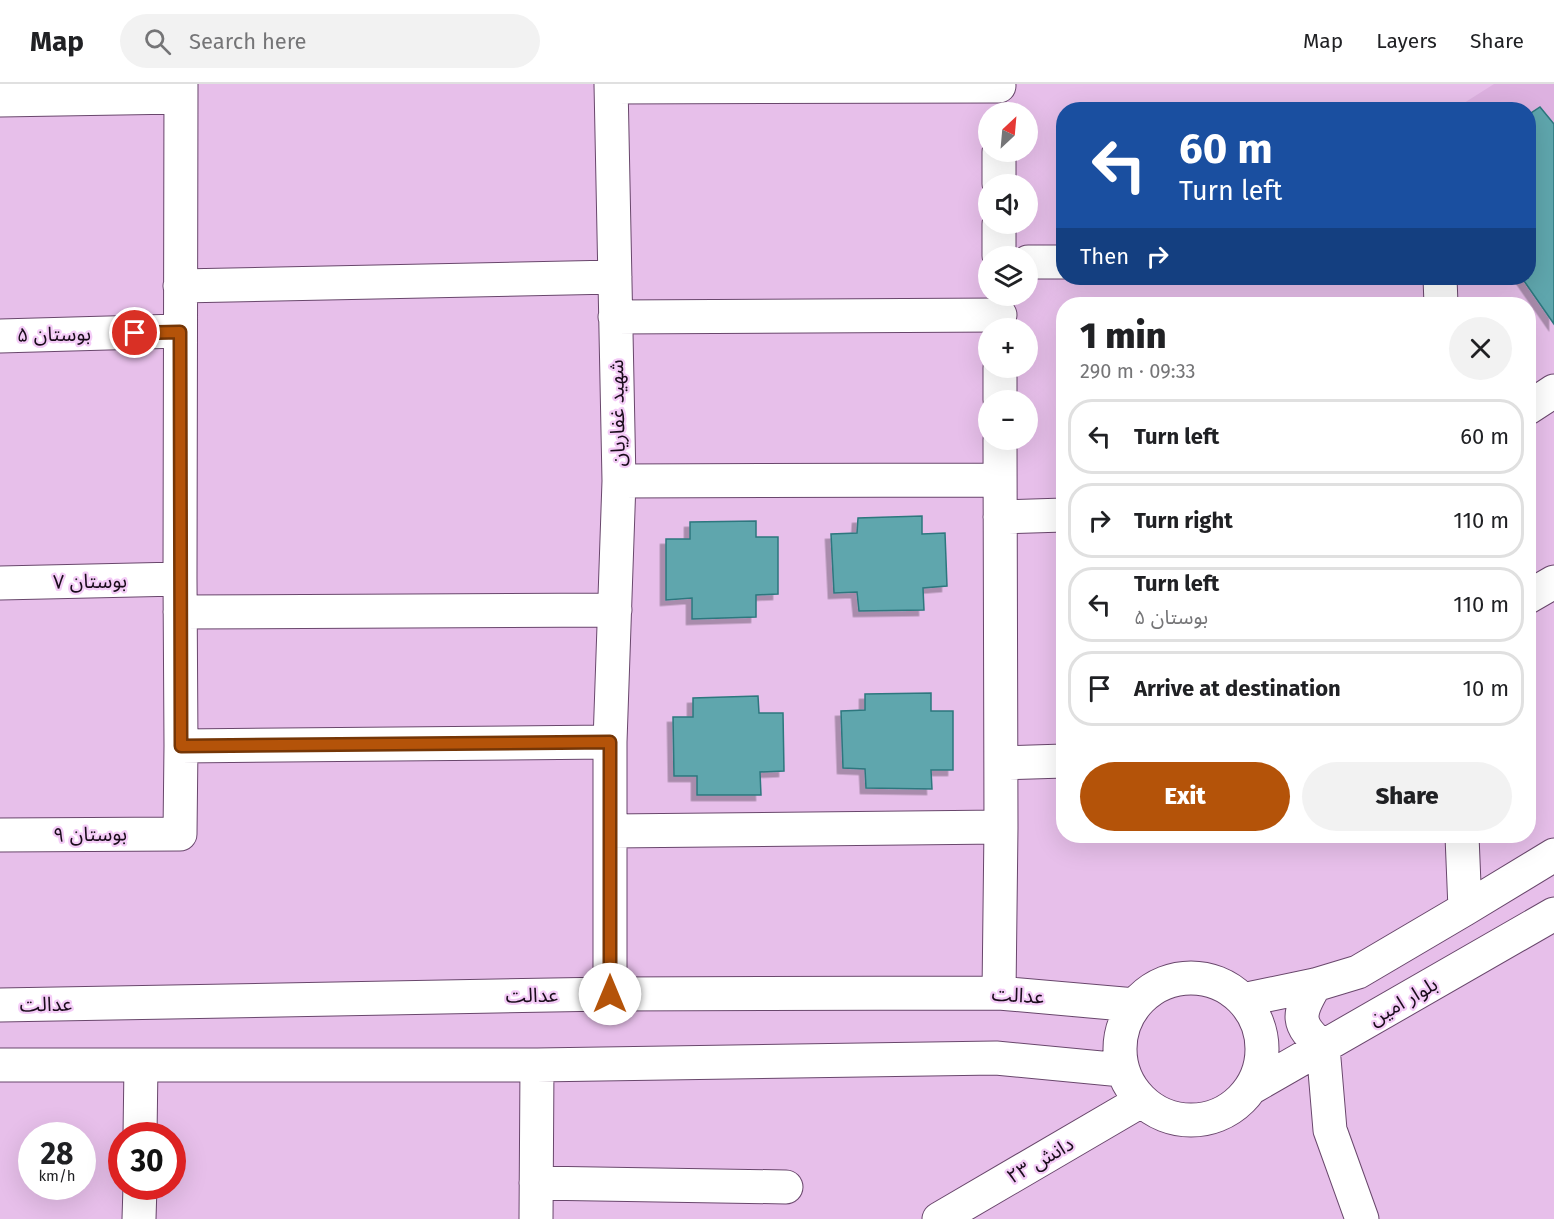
<!DOCTYPE html>
<html lang="en">
<head>
<meta charset="utf-8">
<style>
	body { margin:0; font-family:"Fira Sans","Noto Sans Arabic",sans-serif; background:#f2f2f2; color:#202124; height:100vh; display:flex; flex-direction:column; font-size:22px; white-space:nowrap }
	* { box-sizing:border-box; margin:0 }
	p { font-size:20px; color:#757577 }
	.icon { flex:none; width:33px; height:33px; fill:none; stroke:currentColor; stroke-width:2; stroke-linecap:round; stroke-linejoin:round }
	.map { position:relative; flex:1; overflow:hidden }
	.sheet { position:absolute; left:1056px; top:213px; width:480px; height:546px; display:flex; flex-direction:column; background:#fff; border-radius:24px; box-shadow:0 6px 24px #0002 }
	.sheet>* { flex:none }
	.banner { position:absolute; left:1056px; top:18px; width:480px; height:183px; border-radius:24px; box-shadow:0 6px 24px #0002; background:#1a4fa0; color:#fff; overflow:hidden }
	.needle { width:39px; rotate:26deg }
	.fabs { position:absolute; left:978px; top:18px; display:grid; gap:12px }
	.fabs a { display:grid; place-items:center; width:60px; height:60px; border-radius:50%; background:#fff; box-shadow:0 6px 24px #0002; font-size:30px }
	.speed { position:absolute; left:18px; top:1038px; display:flex; gap:12px; font-size:30px; font-weight:700; text-align:center }
	.speed>* { display:grid; place-content:center; width:78px; height:78px; border-radius:50%; background:#fff; box-shadow:0 6px 24px #0002; line-height:1 }
	.speed small { font-size:15px; font-weight:400 }
	.speed .limit { border:9px solid #d22; background:#fff; color:#111 }
	.pin { position:absolute; display:grid; place-items:center; width:51px; height:51px; color:#fff; margin:-26px; border:3px solid #fff; border-radius:50%; box-shadow:0 2px 6px #0007 }
	.me { position:absolute; width:66px; margin:-33px; rotate:0deg; stroke-linejoin:round; filter:drop-shadow(0 0 4px #0008) }
	.turn { display:flex; align-items:center; gap:21px; height:126px; padding:0 24px; font-size:27px }
	.turn .icon { width:78px; height:78px; stroke-width:2.5 }
	.turn b { display:block; font-size:42px; line-height:51px }
	.then { display:flex; align-items:center; height:57px; padding:0 24px; background:#0003; gap:12px; font-size:22px }
	.round { display:grid; place-items:center; flex:none; width:63px; height:63px; border-radius:32px; background:#f2f2f2 }
	.head { display:flex; align-items:center; justify-content:space-between; height:102px; padding:0 24px }
	h1 { font-size:36px; font-weight:800; line-height:45px }
	.cta { display:flex; gap:12px; margin-top:auto; padding:12px 24px }
	.cta a { flex:1; height:69px; border-radius:36px; background:#b45309; color:#fff; font-size:24px; font-weight:800; line-height:69px; text-align:center }
	.cta a+a { background:#f2f2f2; color:#202124 }
	ul { padding:0; list-style:none }
	li { display:flex; align-items:center; gap:18px; height:75px; margin:0 12px 9px; padding:0 12px; border:3px solid #e0e0e0; border-radius:24px }
	li div { flex:1 }
	li b { display:block; font-size:22px }
	li em { font-style:normal }
	header { display:flex; align-items:center; gap:36px; box-sizing:border-box; height:84px; padding:0 30px; background:#fff; border-bottom:2px solid #e0e0e0 }
	header strong { font-size:28px }
	nav { display:flex; gap:33px; margin-inline-start:auto; font-size:21px }
	.search { width:420px; height:54px; background:#f2f2f2; display:flex; align-items:center; gap:15px; box-sizing:border-box; padding:0 21px; border-radius:33px; color:#757577; font-size:22px }
	.map>svg:first-child { display:block }
	.built { fill:#ddb1e0 }
	.building { fill:#5ea6ad; stroke:#2d777e; stroke-width:1.5; filter:url(#shadow) }
	.lines { fill:none; stroke-linecap:round; stroke-linejoin:round }
	.minor-casing { stroke:#69476c; stroke-width:35 }
	.minor { stroke:#fff; stroke-width:33 }
	.route-casing { stroke:#753606; stroke-width:15 }
	.route { stroke:#b45309; stroke-width:10 }
	.labels { text-anchor:middle; stroke-width:4.5; stroke-linejoin:round; paint-order:stroke }
	.street-label { font-size:20px; fill:#1a0c1b; stroke:#f4ccf7 }
</style>
</head>
<body>
<header>
<strong>Map</strong>
<div class="search"><svg class="icon" aria-label="search" viewBox="0 0 24 24"><circle cx="10" cy="10" r="6"/><path d="M15 15l6 6"/></svg>Search here</div>
<nav><a>Map</a><a>Layers</a><a>Share</a></nav>
</header>
<div class="map">
<svg width="1554" height="1135" viewBox="0 0 1554 1135">
	<defs>
		<filter id="shadow"><feDropShadow dx="-5.5" dy="5.5" stdDeviation="0" flood-color="#0004"/></filter>
	</defs>
	<rect width="100%" height="100%" fill="#e7bfea"/>
	<path class="built" d="M1494 0H1554V240L1522 194H1528V26H1453Z"/>
	<path class="building" d="M1540 23 1554 40V240L1522 194H1528V31Z
		M922 432V450L945 449 947 502 923 504 924 526 859 527 857 508 834 509 831 450 857 449 858 434Z
		M756 437V453H778V510L756 511V533L692 535V514L666 516V455H690V438Z
		M931 609V627H953V686H931L932 705 866 704 865 685 843 684 841 627 865 626V610Z
		M758 612 759 629H783L784 687 760 688 761 711H697V692H674L673 633H693V614Z"/>
	<g class="lines">
		<defs>
			<path id="minor" d="M611 3 999 2
				M0 16 181 13
				M999 68V100
				M999 140V172
				M1028 178H1064
				M1440 194 1441 220
				M180 202 615 193
				M615 233 1000 231
				M0 252 180 247
				M1000 284V316
				M1528 324 1554 307
				M619 397 1000 396
				M1000 433 1064 431
				M0 499 180 495
				M1528 513 1554 498
				M180 528 615 526
				M181 662 610 658
				M1001 679 1064 677
				M611 747 1001 743
				M0 751 180 750 181 662 180 495 181 0
				M1462 752 1465 825
				M1120 965a71 71 0 1 1 142 0a71 71 0 1 1-142 0Z
				M1315 901C1297 931 1296 940 1323 963L1330 1046 1362 1135
				M999 909 1001 743 1000 356
				M610 910V658L619 397 611 0
				M1243 916 1315 901 1358 888 1465 825 1554 771
				M0 921 610 910 999 909 1135 921
				M0 981H537L996 974 1122 986
				M1251 1004 1554 830
				M140 1052 141 981
				M536 1099 786 1103
				M139 1135 140 1102
				M536 1135 537 981
				M939 1135 1141 1017"/>
		</defs>
		<use href="#minor" class="minor-casing"/>
		<use href="#minor" class="minor"/>
	</g>
	<g class="lines">
		<defs>
			<path id="route" d="M135 249 180 248 181 662 610 658V910"/>
		</defs>
		<use href="#route" class="route-casing"/>
		<use href="#route" class="route"/>
	</g>
	<g class="labels">
		<g class="street-label">
			<text transform="translate(54 250) rotate(-1)" y="7">بوستان ۵</text>
			<text transform="translate(617 329) rotate(-91)" y="7">شهید غفاریان</text>
			<text transform="translate(90 497) rotate(-1)" y="7">بوستان ۷</text>
			<text transform="translate(90 750) rotate(-1)" y="7">بوستان ۹</text>
			<text transform="translate(532 911) rotate(-1)" y="7">عدالت</text>
			<text transform="translate(1018 911) rotate(4)" y="7">عدالت</text>
			<text transform="translate(1403 917) rotate(-30)" y="7">بلوار امین</text>
			<text transform="translate(46 920) rotate(-1)" y="7">عدالت</text>
			<text transform="translate(1040 1076) rotate(-30)" y="7">دانش ۲۳</text>
		</g>
	</g>
</svg>
<div class="fabs">
<a><svg class="needle" viewBox="-14 -14 28 28"><path d="M0-13l5 13h-10z" fill="#e53935"/><path d="M0 13l5-13h-10z" fill="#757577"/></svg></a>
<a><svg class="icon" aria-label="sound" viewBox="0 0 24 24"><path d="M4 9h4l5-4v14l-5-4H4zM17 9q2 3 0 6"/></svg></a>
<a><svg class="icon" aria-label="layers" viewBox="0 0 24 24"><path d="M12 4l9 5-9 5-9-5zM3 14l9 5 9-5"/></svg></a>
<a>+</a>
<a>−</a>
</div>
<div class="speed"><div>28<small>km/h</small></div><div class="limit">30</div></div>
<div class="pin" style="left:135px;top:249px;background:#d93025"><svg class="icon" aria-label="arrive" viewBox="0 0 24 24"><path d="M6 21V4h12l-3 4 3 4H6"/></svg></div>
<svg class="me" style="left:610px;top:910px" viewBox="-20 -20 40 40"><circle r="19" fill="#fff"/><path d="M0-13L10 11 0 6-10 11z" fill="#b45309"/></svg>
<div class="banner">
<div class="turn"><svg class="icon" aria-label="left" viewBox="0 0 24 24"><path d="M17 20v-9H6M10 6l-5 5 5 5"/></svg><div><b>60 m</b>Turn left</div></div>
<div class="then">Then<svg class="icon" aria-label="right" viewBox="0 0 24 24"><path d="M7 20v-9h11M14 6l5 5-5 5"/></svg></div>
</div>
<section class="sheet">
<div class="head"><div><h1>1 min</h1><p>290 m · 09:33</p></div><a class="round"><svg class="icon" aria-label="close" viewBox="0 0 24 24"><path d="M6 6l12 12M18 6L6 18"/></svg></a></div>
<ul>
<li><svg class="icon" aria-label="left" viewBox="0 0 24 24"><path d="M17 20v-9H6M10 6l-5 5 5 5"/></svg><div><b>Turn left</b></div><em>60 m</em></li>
<li><svg class="icon" aria-label="right" viewBox="0 0 24 24"><path d="M7 20v-9h11M14 6l5 5-5 5"/></svg><div><b>Turn right</b></div><em>110 m</em></li>
<li><svg class="icon" aria-label="left" viewBox="0 0 24 24"><path d="M17 20v-9H6M10 6l-5 5 5 5"/></svg><div><b>Turn left</b><p>بوستان ۵</p></div><em>110 m</em></li>
<li><svg class="icon" aria-label="arrive" viewBox="0 0 24 24"><path d="M6 21V4h12l-3 4 3 4H6"/></svg><div><b>Arrive at destination</b></div><em>10 m</em></li>
</ul>
<div class="cta"><a>Exit</a><a>Share</a></div>
</section>
</div>
</body>
</html>
